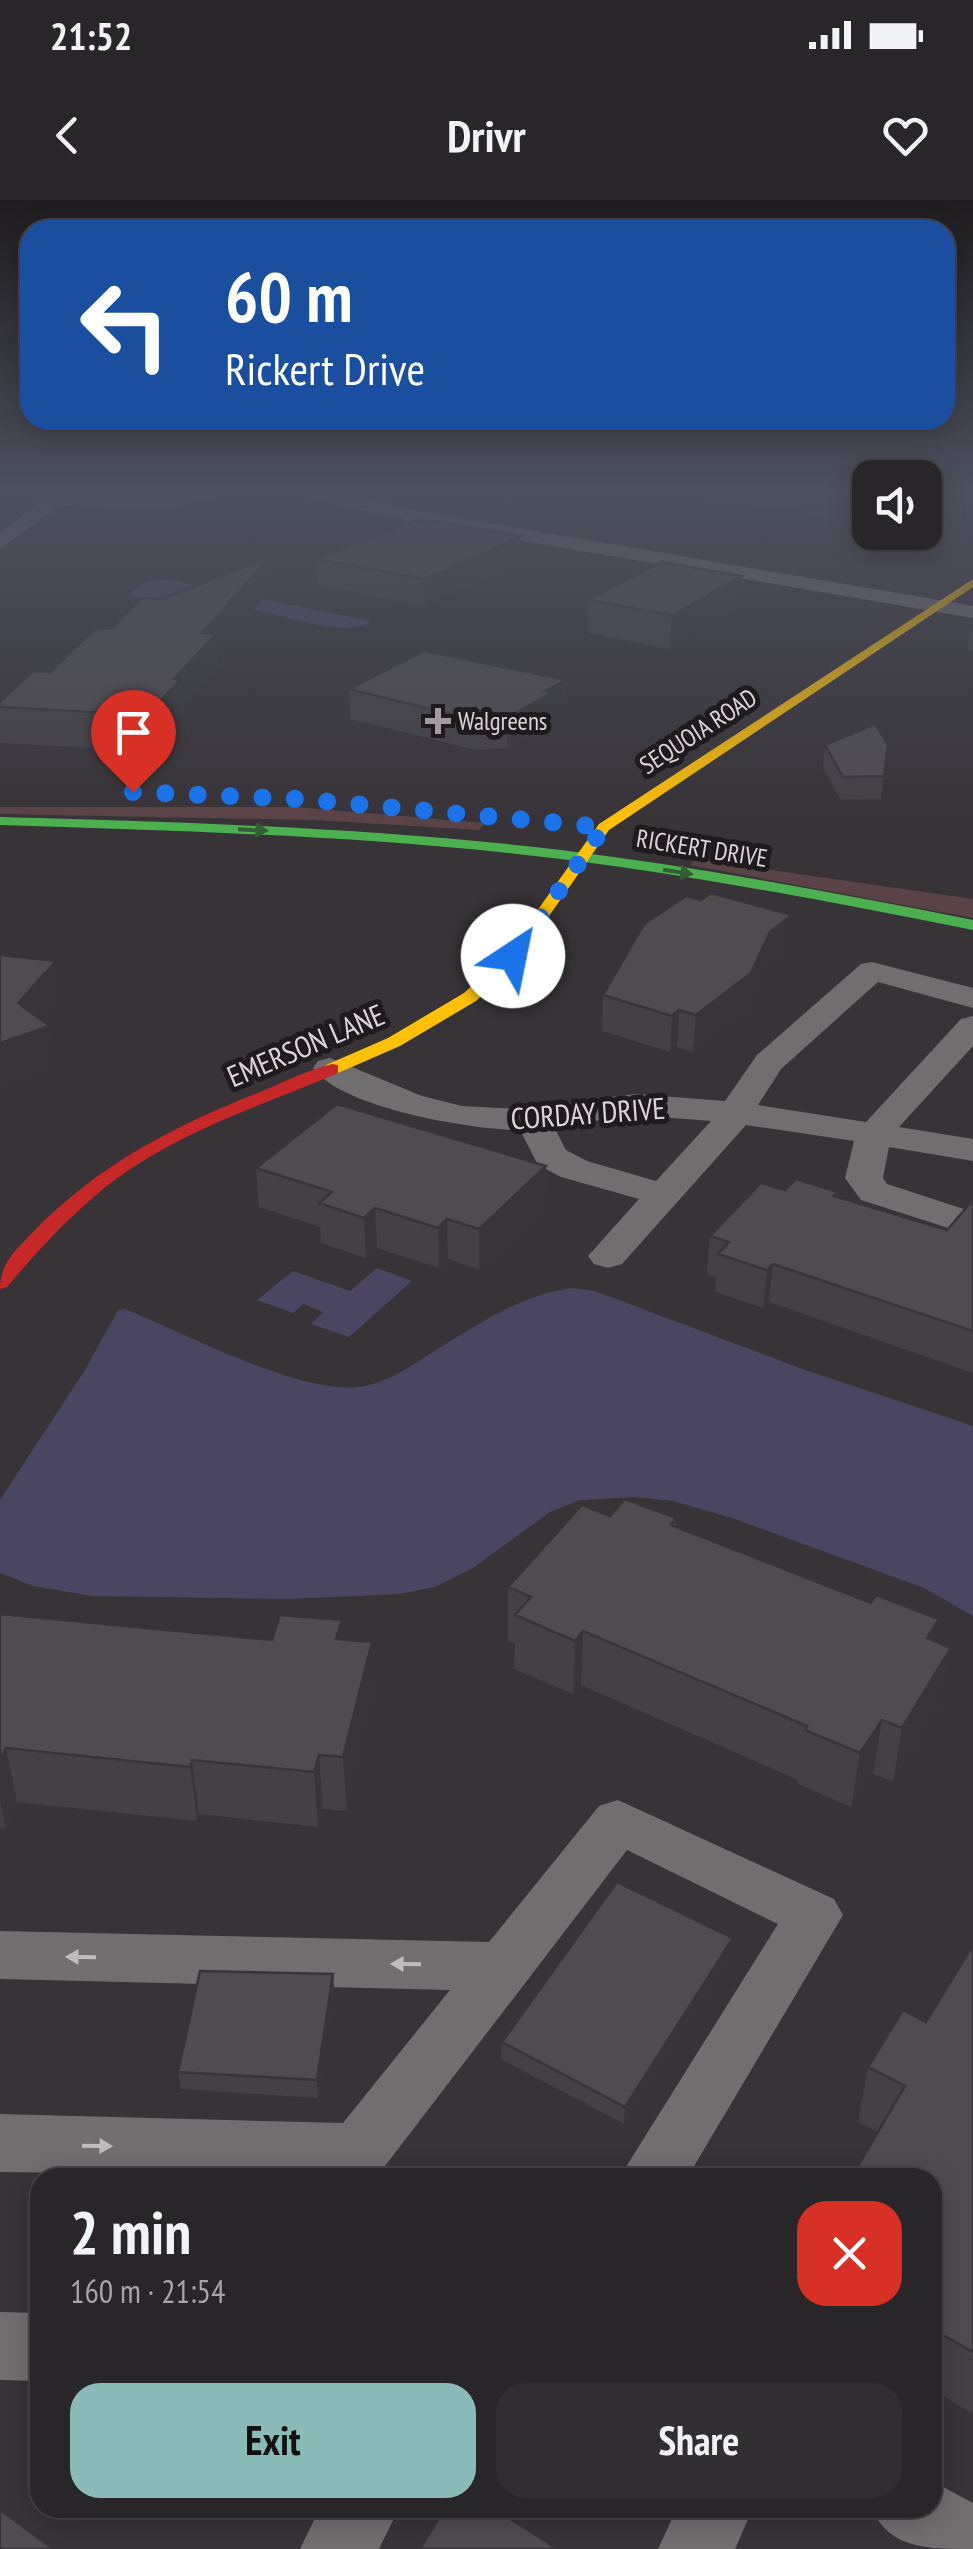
<!DOCTYPE html>
<html lang="en">
<head>
<meta charset="utf-8">
<style>
	body { margin:0; font-family:"PT Sans Narrow",sans-serif; background:#312e31; color:#f1f3f6; height:100vh; display:flex; flex-direction:column; font-size:38px; white-space:nowrap }
	* { box-sizing:border-box; margin:0 }
	p { font-size:32px; color:#a5a5a8 }
	.icon { flex:none; width:55px; height:55px; fill:none; stroke:currentColor; stroke-width:2; stroke-linecap:round; stroke-linejoin:round }
	.map { position:relative; flex:1; overflow:hidden }
	.details { position:absolute; left:30px; top:1968px; width:912px; height:350px; display:flex; flex-direction:column; background:#292629; border-radius:30px; box-shadow:0 5px 25px #0003,0 0 0 2px #454346 }
	.details>* { flex:none }
	.banner { position:absolute; left:20px; top:20px; width:935px; height:210px; border-radius:30px; box-shadow:0 5px 25px #0003,0 0 0 2px #454346; background:#1a4fa0; color:#fff; overflow:hidden }
	.tools { position:absolute; left:852px; top:260px; display:grid; gap:20px }
	.tools a { display:grid; place-items:center; width:90px; height:90px; border-radius:20px; background:#292629; box-shadow:0 5px 25px #0003,0 0 0 2px #454346; font-size:50px }
	.pin { position:absolute; display:grid; place-items:center; width:85px; height:85px; color:#fff; margin:-102px -42px; border-radius:50% 50% 50% 0; rotate:-45deg; box-shadow:0 0 10px #0007 }
	.pin .icon { rotate:45deg }
	.me { position:absolute; width:110px; margin:-55px; rotate:34deg; stroke-linejoin:round; filter:drop-shadow(0 0 8px #0008) }
	.turn { display:flex; align-items:center; gap:35px; height:210px; padding:0 40px; font-size:45px }
	.turn .icon { width:130px; height:130px; stroke-width:2.5 }
	.turn b { display:block; font-size:70px; line-height:85px }
	.round { display:grid; place-items:center; flex:none; width:105px; height:105px; border-radius:30px; background:#312e31 }
	.headline { display:flex; align-items:center; justify-content:space-between; height:170px; padding:0 40px }
	h1 { font-size:60px; font-weight:600; line-height:75px }
	.button { display:flex; gap:20px; margin-top:auto; padding:20px 40px }
	.button a { flex:1; height:115px; border-radius:30px; background:#8bbbb9; color:#111; font-size:40px; font-weight:600; line-height:115px; text-align:center }
	.button a+a { background:#312e31; color:#f1f3f6 }
	.status { display:flex; justify-content:space-between; align-items:center; height:70px; padding:0 50px; background:#292629; direction:ltr }
	.status svg { height:28px; fill:currentColor }
	header { display:flex; justify-content:space-between; align-items:center; height:130px; padding:0 40px; background:#292629; font-size:45px; font-weight:600 }
	.map>svg:first-child { display:block }
	.green { fill:#5a4346 }
	.water { fill:#4a4661 }
	.lines { fill:none; stroke-linecap:round; stroke-linejoin:round }
	.street { fill:#706e6f; fill-rule:evenodd }
	.fast { fill:#4caf50; fill-rule:evenodd }
	.slow { fill:#ffc107; fill-rule:evenodd }
	.jam { fill:#c62828; fill-rule:evenodd }
	.wall { fill:#444145 }
	.shaded-wall { fill:#373538 }
	.building { fill:#4f4c50; stroke:#373538; stroke-width:2.5 }
	.oneway { fill:#335d34 }
	.oneway2 { fill:#c0bbbf }
	.route { stroke:#1a73e8; stroke-width:18; stroke-dasharray:0 32.4 }
	.poi-dot { fill:#a29ca1; stroke:#1e1a1e; stroke-width:4 }
	.labels { text-anchor:middle; stroke-width:10; stroke-linejoin:round; paint-order:stroke }
	.far-poi-label { font-size:25px; fill:#dbd5da; stroke:#1e1a1e; text-anchor:start }
	.far-street-label { font-size:25px; fill:#dbd5da; stroke:#1e1a1e }
	.street-label { font-size:30px; fill:#dbd5da; stroke:#1e1a1e }
</style>
</head>
<body>
<div class="status"><b>21:52</b><svg viewBox="0 0 49 12"><path d="M0 12V9h3v3zM5 12V6h3v6zM10 12V3h3v9zM15 12V0h3v12zM26 1h20v11H26zM47 4h2v5h-2z"/></svg></div>
<header><svg class="icon" aria-label="back" viewBox="0 0 24 24"><path d="M15 5l-7 7 7 7"/></svg>Drivr<svg class="icon" aria-label="heart" viewBox="0 0 24 24"><path d="M12 20l-8-8c-3-5 5-10 8-4 3-6 11-1 8 4z"/></svg></header>
<div class="map">
<svg width="973" height="2349" viewBox="0 0 973 2349">
	<rect width="100%" height="100%" fill="#373337"/>
	<path class="green" d="M0 607H295L484 623 479 630 314 620 0 614Z
		M695 659 973 699V718L690 665Z"/>
	<path class="water" d="M165 379 366 420 371 423C338 439 271 409 233 406 200 403 166 403 132 397L131 392 145 382Z
		M377 1068 412 1081 349 1137 311 1124 323 1112 303 1104 293 1113 257 1100 293 1071 350 1091Z
		M571 1088 595 1091 808 1171 973 1226V1416L924 1388 732 1318 673 1301 635 1297 580 1300 550 1312 473 1368 435 1387 400 1394 287 1399 92 1396 33 1386 0 1373V1300L85 1170 118 1110 125 1109C182 1132 306 1198 364 1186 392 1181 415 1163 439 1148 481 1123 521 1095 571 1088Z"/>
	<g class="lines">
		<path class="street" d="M51 294 164 297 215 294 212 298 164 309 60 305 0 349V333Z
			M307 294H339L419 311 973 406V418L419 323 310 298Z
			M872 762 973 788V808L878 782 781 869 758 905 866 922 961 819 973 816V846L899 927 973 939V961L889 947 883 978 887 984 973 1012V1036L861 1000 845 978 854 941 746 925 622 1064 608 1068 594 1064 588 1056 639 999 561 977 538 965 520 930C472 930 341 908 313 868L318 861 330 858 422 896 462 906 518 909 635 894 725 901 757 855 861 764ZM635 915 711 921 656 981 587 961 566 950 554 927Z
			M618 1600 834 1699 843 1715 687 1978H619L778 1724 627 1650 385 1966 381 1978 0 1972V1914L343 1923 450 1790 0 1779V1731L489 1742 599 1606Z
			M0 2112 40 2113V2181L0 2180Z
			M932 2281 973 2303V2349C926 2349 890 2349 871 2308H932Z
			M320 2308H399L379 2349H300Z
			M677 2308H753L735 2349H658Z"/>
		<path class="fast" d="M0 617C187 622 375 628 561 650 699 667 836 693 973 720V730C836 703 699 676 561 659 375 636 187 631 0 625Z"/>
		<path class="slow" d="M973 379V387L609 630 519 759 476 801 400 846 338 873H326V865L388 838 464 793 507 753 599 624Z"/>
		<path class="jam" d="M332 864 338 865V873C263 905 183 930 116 979 75 1010 40 1048 7 1087L0 1089C0 1063 15 1051 33 1032 98 965 174 926 260 892 284 882 308 870 332 864Z"/>
	</g>
	<path class="wall" d="M685 294H870V322Z
		M925 294H952L946 333 925 330Z
		M316 359 521 362 425 406 317 385Z
		M742 376 740 408 670 449 588 433 589 400Z
		M272 388 217 452 218 467 182 509 183 515 151 551 0 543V502L50 472 112 428 163 399Z
		M973 429V452L967 451 970 431Z
		M566 480 565 510 552 517V522L507 548 476 550 350 519 349 489Z
		M825 545H888L881 599 841 600 823 567Z
		M789 750 767 767 748 809 693 852 677 847 670 852 602 831 603 795Z
		M546 966 545 1005 479 1070 448 1059 439 1068 377 1048 366 1058 321 1043 320 1027 259 1007 256 968Z
		M785 990 838 992 837 997 947 1030 973 1000V1173L769 1102 763 1108 715 1092 716 1077 707 1075 710 1036Z
		M610 1316 676 1318V1327L935 1441 941 1502 893 1582 873 1574 851 1607 798 1584V1580L581 1485 573 1494 514 1469 515 1444 508 1441V1387Z
		M0 1414 272 1440 344 1439 372 1442 375 1496 347 1611 323 1609 318 1627 199 1614 197 1621 17 1602 6 1629 0 1628Z
		M733 1738 731 1755 624 1924 501 1859 502 1842Z
		M973 1745V2214L932 2189V1978L878 1932 858 1922 868 1867 926 1822Z
		M333 1774 334 1791 318 1898 181 1889 178 1872Z"/>
	<path class="shaded-wall" d="M973 301V317L946 333 948 316Z
		M521 336V362L425 406V379Z
		M270 357 272 388 217 452 218 467 182 509 183 515 151 551 147 515 174 479 202 433Z
		M742 376 740 408 670 449 672 415Z
		M566 480 565 510 552 517V522L507 548V518L546 491Z
		M792 715 789 750 767 767 748 809 693 852 696 815 770 732Z
		M56 761 62 804 40 829 50 826 56 871 0 891V843L18 803Z
		M679 810 677 847 670 852 672 816Z
		M546 966 545 1005 479 1070V1029Z
		M375 1008 377 1048 366 1058 364 1018Z
		M447 1019 448 1059 439 1068 438 1028Z
		M773 1064 769 1102 763 1108 767 1070Z
		M939 1419 929 1473 927 1438Z
		M342 1420 346 1474 336 1439Z
		M583 1431 581 1485 573 1494 575 1441Z
		M372 1442 375 1496 347 1611 343 1557Z
		M951 1448 941 1502 893 1582 902 1528Z
		M882 1520 873 1574 851 1607 860 1553Z
		M6 1548 17 1602 6 1629 0 1599V1562Z
		M319 1555 323 1609 318 1627 314 1572Z
		M192 1560 199 1614 197 1621 190 1567Z
		M733 1738 731 1755 624 1924 625 1907Z
		M333 1774 334 1791 318 1898 317 1880Z"/>
	<path class="building" d="M800 294H870V304Z
		M925 294H952L973 297V301L948 316 925 312Z
		M421 319 521 336 425 379 316 359Z
		M270 357 202 433 216 434 174 479 180 480 147 515 0 507V502L33 471 50 472 95 429 112 428 142 398 163 399Z
		M662 362 742 376 672 415 589 400Z
		M425 451 566 480 546 491 553 492 507 518 476 520 349 489Z
		M875 524 888 545 884 576 843 577 825 545Z
		M711 693 792 715 770 732 751 773 696 815 679 810 672 816 603 795 644 724 686 696 701 700Z
		M0 755 56 761 18 803 50 826 0 843Z
		M337 904 546 966 479 1029 447 1019 438 1028 375 1008 364 1018 319 1003 332 992 256 968Z
		M796 979 838 992 834 996 947 1030 973 1000V1131L773 1064 767 1070 718 1054 729 1042 710 1036 761 983 785 990Z
		M625 1299 676 1318 671 1325 871 1403 876 1395 939 1419 927 1438 951 1448 902 1528 882 1520 860 1553 805 1530 807 1526 583 1431 575 1441 515 1415 531 1397 508 1387 582 1305 610 1316Z
		M0 1414 272 1440 280 1415 342 1420 336 1439 372 1442 343 1557 319 1555 314 1572 192 1560 190 1567 6 1548 0 1562Z
		M617 1682 733 1738 625 1907 502 1842Z
		M973 1745V2152L932 2129V1978H851L905 1886 868 1867 903 1810 926 1822Z
		M200 1771 333 1774 317 1880 178 1872Z
		M445 2308H493L558 2349H420Z
		M0 2310 51 2347 50 2349H0Z"/>
	<defs><path id="oneway-solid" d="M-6-.8H1V-3.2L6.5 0L1 3.2V.8H-6Z" transform="scale(2.5)"/></defs>
	<g class="oneway">
		<use href="#oneway-solid" transform="translate(253 630) rotate(3)"/>
		<use href="#oneway-solid" transform="translate(678 672) rotate(9)"/>
	</g>
	<g class="oneway2">
		<use href="#oneway-solid" transform="translate(81 1757) rotate(-179)"/>
		<use href="#oneway-solid" transform="translate(406 1764) rotate(-179)"/>
		<use href="#oneway-solid" transform="translate(97 1946) rotate(1)"/>
	</g>
	<linearGradient id="sky" x2="0" y2="1"><stop stop-color="#1e1c1e"/><stop offset="0.47" stop-color="#4d505e"/><stop offset="1" stop-color="#4d505e" stop-opacity="0"/></linearGradient>
	<rect width="973" height="622" fill="url(#sky)"/>
	<g class="lines">
		<path class="route" d="M133 592 300 599 604 627 513 756"/>
	</g>
	<path class="poi-dot" d="M433 506h10v10h10v10h-10v10h-10v-10h-10v-10h10z"/>
	<g class="labels">
		<g class="far-poi-label">
			<text x="458" y="530">Walgreens</text>
		</g>
		<g class="far-street-label">
			<text transform="translate(698 531) rotate(-33)" y="9">SEQUOIA ROAD</text>
			<text transform="translate(702 648) rotate(9)" y="9">RICKERT DRIVE</text>
		</g>
		<g class="street-label">
			<text transform="translate(306 846) rotate(-23)" y="10">EMERSON LANE</text>
			<text transform="translate(588 914) rotate(-4)" y="10">CORDAY DRIVE</text>
		</g>
	</g>
</svg>
<div class="tools">
<a><svg class="icon" aria-label="sound" viewBox="0 0 24 24"><path d="M4 9h4l5-4v14l-5-4H4zM17 9q2 3 0 6"/></svg></a>
</div>
<div class="pin" style="left:133px;top:592px;background:#d93025"><svg class="icon" aria-label="arrive" viewBox="0 0 24 24"><path d="M6 21V4h12l-3 4 3 4H6"/></svg></div>
<svg class="me" style="left:513px;top:756px" viewBox="-20 -20 40 40"><circle r="19" fill="#fff"/><path d="M0-13L10 11 0 6-10 11z" fill="#1a73e8"/></svg>
<div class="banner">
<div class="turn"><svg class="icon" aria-label="left" viewBox="0 0 24 24"><path d="M17 20v-9H6M10 6l-5 5 5 5"/></svg><div><b>60 m</b>Rickert Drive</div></div>
</div>
<section class="details">
<div class="headline"><div><h1>2 min</h1><p>160 m · 21:54</p></div><a class="round" style="background:#d93025;color:#fff"><svg class="icon" aria-label="close" viewBox="0 0 24 24"><path d="M6 6l12 12M18 6L6 18"/></svg></a></div>
<div class="button"><a>Exit</a><a>Share</a></div>
</section>
</div>
</body>
</html>
